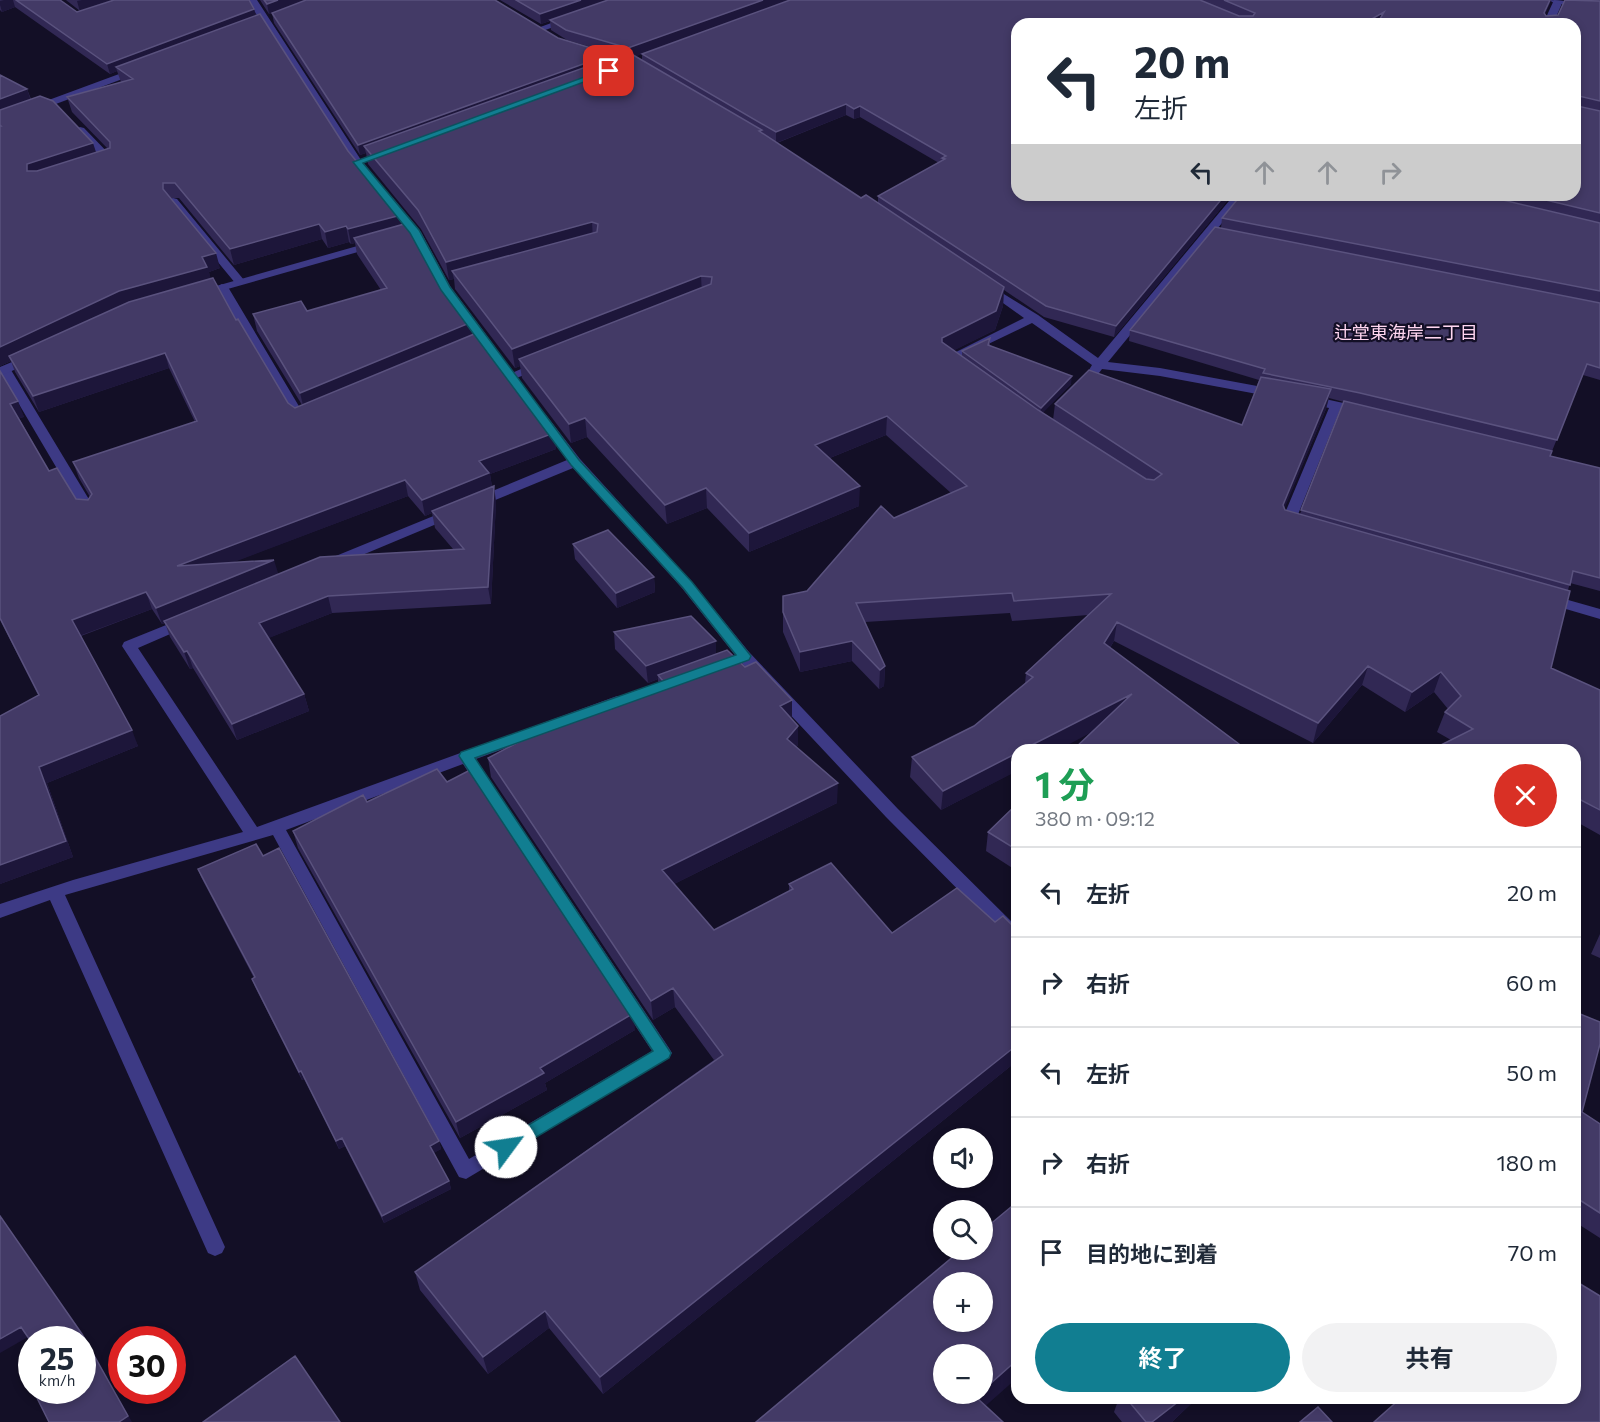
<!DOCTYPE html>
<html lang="ja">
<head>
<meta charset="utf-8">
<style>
	body { margin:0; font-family:Commissioner,"Noto Sans JP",sans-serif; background:#f2f2f3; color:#1f2937; height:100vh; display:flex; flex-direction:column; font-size:22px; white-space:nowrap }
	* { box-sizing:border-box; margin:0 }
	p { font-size:20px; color:#747a83 }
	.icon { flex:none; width:33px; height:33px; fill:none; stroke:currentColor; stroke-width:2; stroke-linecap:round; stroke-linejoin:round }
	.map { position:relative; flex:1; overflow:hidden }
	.side { position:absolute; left:1011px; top:744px; width:570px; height:660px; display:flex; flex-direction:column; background:#fff; border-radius:18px; box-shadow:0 3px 9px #0003 }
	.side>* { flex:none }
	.guide { position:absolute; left:1011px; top:18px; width:570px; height:183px; border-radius:18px; box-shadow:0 3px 9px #0003; background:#fff; color:#1f2937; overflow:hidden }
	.fabs { position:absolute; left:933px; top:1128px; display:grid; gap:12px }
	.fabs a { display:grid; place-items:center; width:60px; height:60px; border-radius:50%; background:#fff; box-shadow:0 3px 9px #0003; font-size:30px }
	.speed { position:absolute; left:18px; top:1326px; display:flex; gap:12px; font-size:30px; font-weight:700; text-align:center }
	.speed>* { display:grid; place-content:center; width:78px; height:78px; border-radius:50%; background:#fff; box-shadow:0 3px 9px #0003; line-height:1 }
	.speed small { font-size:15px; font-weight:400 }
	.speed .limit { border:9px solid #d22; background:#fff; color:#111 }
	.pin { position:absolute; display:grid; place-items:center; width:51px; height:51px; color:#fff; margin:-26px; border-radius:12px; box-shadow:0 3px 9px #0006 }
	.me { position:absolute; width:66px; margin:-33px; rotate:59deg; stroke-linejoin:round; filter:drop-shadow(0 0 4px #0008) }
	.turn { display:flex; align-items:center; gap:21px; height:126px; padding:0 24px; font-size:27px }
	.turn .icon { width:78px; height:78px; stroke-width:2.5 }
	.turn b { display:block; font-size:42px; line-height:51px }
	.lanes { display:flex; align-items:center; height:57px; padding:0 24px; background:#0003; justify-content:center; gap:30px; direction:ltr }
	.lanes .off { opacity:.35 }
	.round { display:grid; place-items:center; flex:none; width:63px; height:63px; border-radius:32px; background:#f2f2f3 }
	.head { display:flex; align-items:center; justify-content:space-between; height:102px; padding:0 24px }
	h1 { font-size:36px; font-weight:700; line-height:45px; color:#1e9e55 }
	.cta { display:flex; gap:12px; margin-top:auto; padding:12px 24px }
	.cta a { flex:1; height:69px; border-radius:36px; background:#117e91; color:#fff; font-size:24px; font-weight:700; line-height:69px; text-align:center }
	.cta a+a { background:#f2f2f3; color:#1f2937 }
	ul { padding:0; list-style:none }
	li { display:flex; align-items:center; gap:18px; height:90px; padding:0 24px; border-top:2px solid #e0e1e3 }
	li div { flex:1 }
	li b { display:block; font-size:22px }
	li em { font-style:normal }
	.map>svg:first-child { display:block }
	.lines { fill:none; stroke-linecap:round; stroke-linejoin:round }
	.lane { fill:#3d3a85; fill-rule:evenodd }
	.street { fill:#3d3a85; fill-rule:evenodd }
	.wall { fill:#312854; fill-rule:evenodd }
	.shaded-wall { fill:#1d163a }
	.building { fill:#433a66; stroke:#5a527e; stroke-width:1.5; fill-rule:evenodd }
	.route { fill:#117e91; stroke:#0b525e; stroke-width:1.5 }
	.labels { text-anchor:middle; stroke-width:4.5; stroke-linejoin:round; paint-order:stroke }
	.far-neighbourhood-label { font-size:18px; fill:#ffd6f0; stroke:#130f26 }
</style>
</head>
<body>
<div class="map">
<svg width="1600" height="1422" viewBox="0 0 1600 1422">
	<rect width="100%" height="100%" fill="#130f26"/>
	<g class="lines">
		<path class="lane" d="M1554 0 1563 1 1553 24H1543Z
			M565 18 573 20 537 33 532 30Z
			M80 127 84 128 113 158V162L99 164 98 162 102 159 75 130Z
			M173 198 177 199 244 280V284H236L169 203V199Z
			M222 284 228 287 303 413H310L312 416 300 422 294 418 216 287Z
			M5 366 11 370 96 511 94 514H84L82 511 0 372 1 367Z"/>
		<path class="street" d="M247 0H257L361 160 375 177 374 179H366L353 164Z
			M1549 0 1600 3V9L1554 3Z
			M138 67 141 68V72L0 125V118Z
			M1234 195H1245L1108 362 1160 368 1274 389 1278 390 1280 393 1278 396 1274 397 1160 376 1102 369 1099 373H1091L1089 370 1092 365 1032 323 957 359 960 363 958 366H950L942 359 1024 318 982 288V284L986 283 1038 315 1098 358Z
			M389 197 393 198 421 232 450 286 496 348 494 351H486L439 287 410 233 384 200Z
			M375 241 379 242V246L203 296H195L193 294 195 292Z
			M31 354 37 358 35 361 0 376V367Z
			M539 361 543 362V368L511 380 505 376Z
			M1307 395 1366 408 1368 411 1362 415 1340 410 1295 522 1300 526 1293 530 1282 528 1280 525 1329 408 1303 402 1301 399 1303 396Z
			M542 414 546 415 580 459 692 582 749 652 898 809 1017 927V945L1011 943 886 817 739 660 682 588 573 468 483 505H473L471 502 473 499 567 460 536 418Z
			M453 508 458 509 460 512 458 515 336 566H326L324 563 326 560Z
			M1547 594 1600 609V619L1542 602 1540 599Z
			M186 617 193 622 191 625 138 648 257 827 617 696H627L629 700 627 704 476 759 669 1048 672 1053 669 1058 466 1179 459 1177 273 835 65 895 225 1247 222 1253 215 1256 208 1253 50 900 0 918V904L73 880 243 832 122 646 124 642ZM463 764 652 1051 469 1159 286 830Z"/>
	</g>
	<path class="wall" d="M0 0H60L77 12 80 11 66 0H249L254 9 256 15 348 151 403 224 434 271 472 322 474 334 554 433 556 449 490 474 492 487 496 502 491 604 332 613 268 638 304 694 309 711 237 740 193 668 190 669 170 637 165 623 162 624 152 609 81 636 138 746 47 783 73 857 0 884 38 695 0 620V371L24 417 19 418 49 471 76 499 88 500 90 497 79 478 73 462 195 422 169 368 39 412 15 372 11 361 0 366V75L27 89 31 99 96 153 108 149 72 112 67 97 121 82 117 71 110 74 15 7 2 12 0 10ZM170 198H179L234 265 322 239 328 248 349 242 351 244 355 243 357 254 381 290 307 311 253 314 257 331 302 405 295 408 288 403 210 279 209 272 220 268ZM408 496 425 516 432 513 435 528 453 549 278 574 233 562Z
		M260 0H495L558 38 611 54V58L618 55 567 40 551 30 550 21 541 24 500 0H1551L1545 14 1546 16 1558 15 1565 0H1600V380L1583 375 1550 456 1600 468V591L1570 583 1568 590 1551 668 1600 690V835L1575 821V750L1451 740 1437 732 1445 712 1448 709 1434 692 1405 712 1362 685 1313 743 1114 641 1110 648 1091 732 941 810 910 777 912 757 974 726 1025 684 1026 673 1088 615 1012 621 1010 613 865 622 885 666 884 686 879 689 852 661 800 672 783 632V596L807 591 894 518 951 493 886 435 830 458 859 506 749 552 707 508 667 524 587 437 571 443 522 378 520 366 515 368 455 289 454 279 449 280 421 229 368 164 366 153 360 155 274 23 272 13 269 14ZM729 22 642 54V60L635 56ZM1017 24H1575V195H1241L1222 218 1221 228 1130 330 1129 341 1259 380 1242 425 1055 404 1053 420 1042 413 1071 384 990 346V338L962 351V356L954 350 995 330 1003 306 1004 290 1044 317 1114 337 1232 195ZM846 115 854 119 860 117 939 163 878 196V204L861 198 777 143ZM1329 398 1344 402 1300 514 1285 510 1284 508 1326 409Z
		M573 544 654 577 655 592 617 608 575 559Z
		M614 632 716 654 745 667 792 700V719L798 726V745L796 747 837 803 674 884 714 930 789 891V884L892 933 995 922 1017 927V1061L603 1394 549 1328 488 1374 420 1290 415 1272 714 1060 675 1007 653 1020 491 777 488 758 658 683V679L648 683 615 649Z
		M367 802 635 1030 545 1083 547 1090 460 1138 298 848 293 831Z
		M1017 804V871L986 851 988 832Z
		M263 856 439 1141 441 1149 433 1153 449 1181 451 1189 384 1223 345 1146 339 1149 304 1079 302 1080 255 987 252 979 254 978 201 877 198 869Z
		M1600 934V958L1591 954Z
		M1575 975 1582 1112 1600 1124V1238L1575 1222Z
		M1119 1398H1197L1172 1422H1122L1114 1412Z"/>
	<path class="shaded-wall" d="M4 0H13L15 7 2 12 0 5V1Z
		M82 0H118L80 12 77 1Z
		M278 0H308L269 14 267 4Z
		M581 0H610L541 24 540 14Z
		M763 0H790L629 59 628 48Z
		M1550 0H1551L1550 3 1541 23 1544 13Z
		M254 9 257 19 116 67 117 71 110 74 107 64Z
		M1384 12 1378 24H1363Z
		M611 54 612 64 364 146 366 153 360 155 358 145Z
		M27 89 32 104 0 116V99Z
		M846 104V115L776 143V132Z
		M860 106V117L854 119V109Z
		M93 143 98 158 32 186 27 171V164Z
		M1225 195H1232L1114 337 1116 326Z
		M401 215 404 230 354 238 355 243 351 244 348 229Z
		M592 222 593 241 452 271 454 279 449 280 446 262Z
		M319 224 322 239 234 265 230 249Z
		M346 226 349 242 328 248 325 232Z
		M216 253 220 268 209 272 212 283 9 356 11 361 0 366V347L119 291 202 257Z
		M701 276 702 295 519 359 520 366 515 368 512 349Z
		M1004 287 1003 306 995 330 941 357 942 338Z
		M472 322 475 338 304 409 300 393Z
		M165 353 169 368 39 412 33 396Z
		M1072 376 1071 384 1040 416 1041 408Z
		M1331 389 1326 409 1278 524 1283 505Z
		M18 401 24 417 16 419 10 404Z
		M887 416 886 435 815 464V445Z
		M585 418 587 437 571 443 569 424Z
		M554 433 556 449 490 474 492 488 432 511V513L425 516 422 500 479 461Z
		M405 480 408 496 182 582 177 566Z
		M494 486 496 502 491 604 488 587Z
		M860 486 859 506 749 552V533Z
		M706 488 707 508 667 524 665 505Z
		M274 560 279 576 162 624 156 608Z
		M654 577 655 592 617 608 616 593Z
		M146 592 152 609 79 636 72 620Z
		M328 596 332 613 264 640 259 623Z
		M1117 622 1114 641 1100 663 1104 643Z
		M716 641V658L658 675V679L648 683 646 666Z
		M852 641V661L800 672V652Z
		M187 651 193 668 190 669 184 652Z
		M885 666 884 686 879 689 880 670Z
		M1368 666 1362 685 1313 743 1318 723Z
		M1441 672 1434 692 1405 712 1412 692Z
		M304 694 309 711 237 740 232 724Z
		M1132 694 1128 713 1058 750H1022Z
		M792 700V720L780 706Z
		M798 726V745L788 759 787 739Z
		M132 730 138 746 47 783 73 857 0 884V865L39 767Z
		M1017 753V771L941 810 943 791Z
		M838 783 837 803 664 889 662 870Z
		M673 988 675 1007 653 1020 651 1001Z
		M634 1013 635 1030 545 1083 547 1090 460 1138 456 1122 540 1068Z
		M1017 1045V1061L603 1394 600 1377Z
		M301 1071 304 1079 302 1080 299 1072Z
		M342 1138 345 1146 339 1149 336 1141Z
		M439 1141 441 1149 432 1154 430 1146Z
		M449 1181 451 1189 384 1223 382 1216Z
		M545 1311 549 1328 488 1374 483 1357Z
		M21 1327 28 1337 0 1353V1339Z
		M82 1334 88 1344 132 1422H119Z
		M1017 1360V1378L972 1418 976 1397 980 1394H982V1391Z
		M1183 1398H1197L1172 1422H1152Z"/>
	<path class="building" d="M16 0H60L77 12 114 0H249L254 9 107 64Z
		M264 0H278L267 4Z
		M306 0H495L558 38 611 54 358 145 272 13Z
		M516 0H581L540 14Z
		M608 0H763L628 48 566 30 550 20Z
		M790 0H1200L1239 16H1253L1255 13 1224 0H1550L1544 13 1546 16 1558 15 1565 0 1600 1V101L1579 96 1576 99 1577 106 1600 111V213L1525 195H1575V24H1377L1384 12 1363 24H1017V195H1225L1116 326 1046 306 878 196 945 159 942 158 946 156 860 106 854 109 846 104 776 132 642 54Z
		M260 14 348 151 401 215 348 229 346 226 325 232 319 224 230 249 175 183H163V189L216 253 202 257 207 267 119 291 0 347V126H1L0 125V110L40 96 53 101 93 143 27 164V171H37L110 148V142L67 97 133 79 116 67Z
		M628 52 762 130 759 131 861 198 866 195 1004 287 996 311 942 338V342L1038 410 1146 479 1154 480 1162 474 1055 404 1089 370 1242 425 1261 377 1331 389 1283 505 1285 510 1570 591 1551 668 1600 690V810L1575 797V750H1431L1473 729 1445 712 1461 696 1441 672 1412 692 1368 666 1318 723 1117 622 1104 643 1247 750H1073L1132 694 1022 750H1017V753L943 791 912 757 974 726 1033 677 1026 673 1111 594 1014 601 1012 593 856 603 885 666 880 670 852 641 800 652 783 612V596L807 591 881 506 894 518 967 486 887 416 815 445 860 486 749 533 706 488 665 505 585 418 569 424 519 359 711 284 712 277 701 276 512 349 452 271 597 232 598 224 592 222 446 262 418 210 364 146Z
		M0 75 27 89 0 99Z
		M1241 195H1482L1600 223V291L1222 218Z
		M408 223 434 271 472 322 300 393 253 314 301 301 307 311 387 288 354 238Z
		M1215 227 1600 303V368L1587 364 1557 440 1360 393 1263 373 1265 369 1130 330Z
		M213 278 236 320 238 319 288 403 295 408 479 332 554 433 479 461 489 473 422 500 405 480 177 566 274 560 156 608 146 592 72 620 132 730 39 767 66 841 0 865V716L39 695 0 618V371L18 401 10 404 49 471 57 468 76 499 88 500 92 494 73 462 197 421 165 353 33 396 9 356 129 302Z
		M990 338 988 345 1072 376 1041 408 962 351Z
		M1344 401 1552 451 1550 456 1600 468V578L1573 571 1570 585 1301 510Z
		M494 486 488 587 328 596 259 623 304 694 232 724 187 651 184 652 164 621 320 557 464 549 432 511Z
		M608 530 654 577 616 593 573 544Z
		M691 616 716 641 646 666 614 632Z
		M727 650 745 667 756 662 792 700 780 706 798 726 787 739 838 783 662 870 714 930 793 889 789 884 831 863 892 933 957 888 995 922 1003 916 1012 925 1017 927V1045L600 1377 545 1311 483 1357 415 1272 723 1055 673 988 651 1001 488 758 553 724 556 727 663 681 658 675Z
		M437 769 447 782 472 769 634 1013 540 1068 544 1073 456 1122 293 831 363 795 367 802Z
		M1017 804V850L988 832Z
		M256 844 263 856 279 848 439 1141 430 1146 449 1181 382 1216 342 1138 336 1141 301 1071 299 1072 252 979 255 977 198 869Z
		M1575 975 1580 1014 1600 1022V1044L1582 1112 1600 1124V1213L1575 1197Z
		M1017 1202V1360L982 1391V1354H944V1394H980L976 1397 1003 1422H756L961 1250H982V1231ZM944 1282H982V1322H944Z
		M0 1216 82 1334 128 1416 119 1422H49L33 1390H82V1340H32V1343L21 1327 0 1339Z
		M1577 1282 1600 1296V1422H1374L1401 1398H1453L1454 1399 1455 1398H1575V1286Z
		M295 1356 340 1422H203Z
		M32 1367V1388L24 1373Z
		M1126 1398H1183L1152 1422H1146Z
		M1318 1407 1332 1422H1300Z"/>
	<path class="route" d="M606 69 614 71 363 163 419 230 450 287 579 460 692 582 751 656 749 660 475 758 671 1053 669 1058 506 1155 500 1152 497 1147 500 1142 653 1051 459 756 461 752 736 655 683 588 571 465 441 290 410 233 353 162Z"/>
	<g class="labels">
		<g class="far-neighbourhood-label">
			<text x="1406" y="339">辻堂東海岸二丁目</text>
		</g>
	</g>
</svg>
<div class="fabs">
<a><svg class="icon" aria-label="sound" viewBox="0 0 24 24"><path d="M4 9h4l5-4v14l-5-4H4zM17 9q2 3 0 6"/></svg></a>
<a><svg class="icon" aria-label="search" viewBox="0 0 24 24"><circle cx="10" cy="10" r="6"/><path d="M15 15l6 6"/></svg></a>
<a>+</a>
<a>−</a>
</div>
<div class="speed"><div>25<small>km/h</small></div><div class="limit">30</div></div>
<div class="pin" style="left:609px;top:71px;background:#d93025"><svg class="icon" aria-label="arrive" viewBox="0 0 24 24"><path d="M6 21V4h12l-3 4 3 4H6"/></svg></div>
<svg class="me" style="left:506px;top:1147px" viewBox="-20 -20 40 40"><circle r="19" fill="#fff"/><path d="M0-13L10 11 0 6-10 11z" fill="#117e91"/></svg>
<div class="guide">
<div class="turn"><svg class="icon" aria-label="left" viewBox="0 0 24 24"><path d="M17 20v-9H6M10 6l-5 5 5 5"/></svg><div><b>20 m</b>左折</div></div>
<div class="lanes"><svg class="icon" aria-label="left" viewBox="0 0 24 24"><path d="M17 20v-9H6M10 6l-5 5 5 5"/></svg><svg class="icon off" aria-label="ahead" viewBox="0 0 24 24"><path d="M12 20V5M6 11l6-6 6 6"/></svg><svg class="icon off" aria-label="ahead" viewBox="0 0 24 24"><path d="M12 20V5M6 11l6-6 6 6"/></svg><svg class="icon off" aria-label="right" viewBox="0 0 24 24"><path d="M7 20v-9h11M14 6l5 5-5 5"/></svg></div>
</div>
<section class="side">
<div class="head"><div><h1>1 分</h1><p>380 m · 09:12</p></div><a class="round" style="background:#d93025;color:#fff"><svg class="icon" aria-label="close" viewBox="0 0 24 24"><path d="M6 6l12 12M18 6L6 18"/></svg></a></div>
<ul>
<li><svg class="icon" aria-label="left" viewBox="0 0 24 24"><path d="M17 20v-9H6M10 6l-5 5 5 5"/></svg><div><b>左折</b></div><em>20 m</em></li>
<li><svg class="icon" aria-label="right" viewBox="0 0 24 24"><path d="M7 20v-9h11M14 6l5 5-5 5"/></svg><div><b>右折</b></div><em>60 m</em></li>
<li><svg class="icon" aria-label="left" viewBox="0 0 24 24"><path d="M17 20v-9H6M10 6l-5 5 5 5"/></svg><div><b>左折</b></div><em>50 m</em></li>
<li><svg class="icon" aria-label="right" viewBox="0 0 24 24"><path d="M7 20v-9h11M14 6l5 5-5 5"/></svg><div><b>右折</b></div><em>180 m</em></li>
<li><svg class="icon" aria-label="arrive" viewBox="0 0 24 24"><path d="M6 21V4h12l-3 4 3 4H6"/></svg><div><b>目的地に到着</b></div><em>70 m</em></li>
</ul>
<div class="cta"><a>終了</a><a>共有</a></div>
</section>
</div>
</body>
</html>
